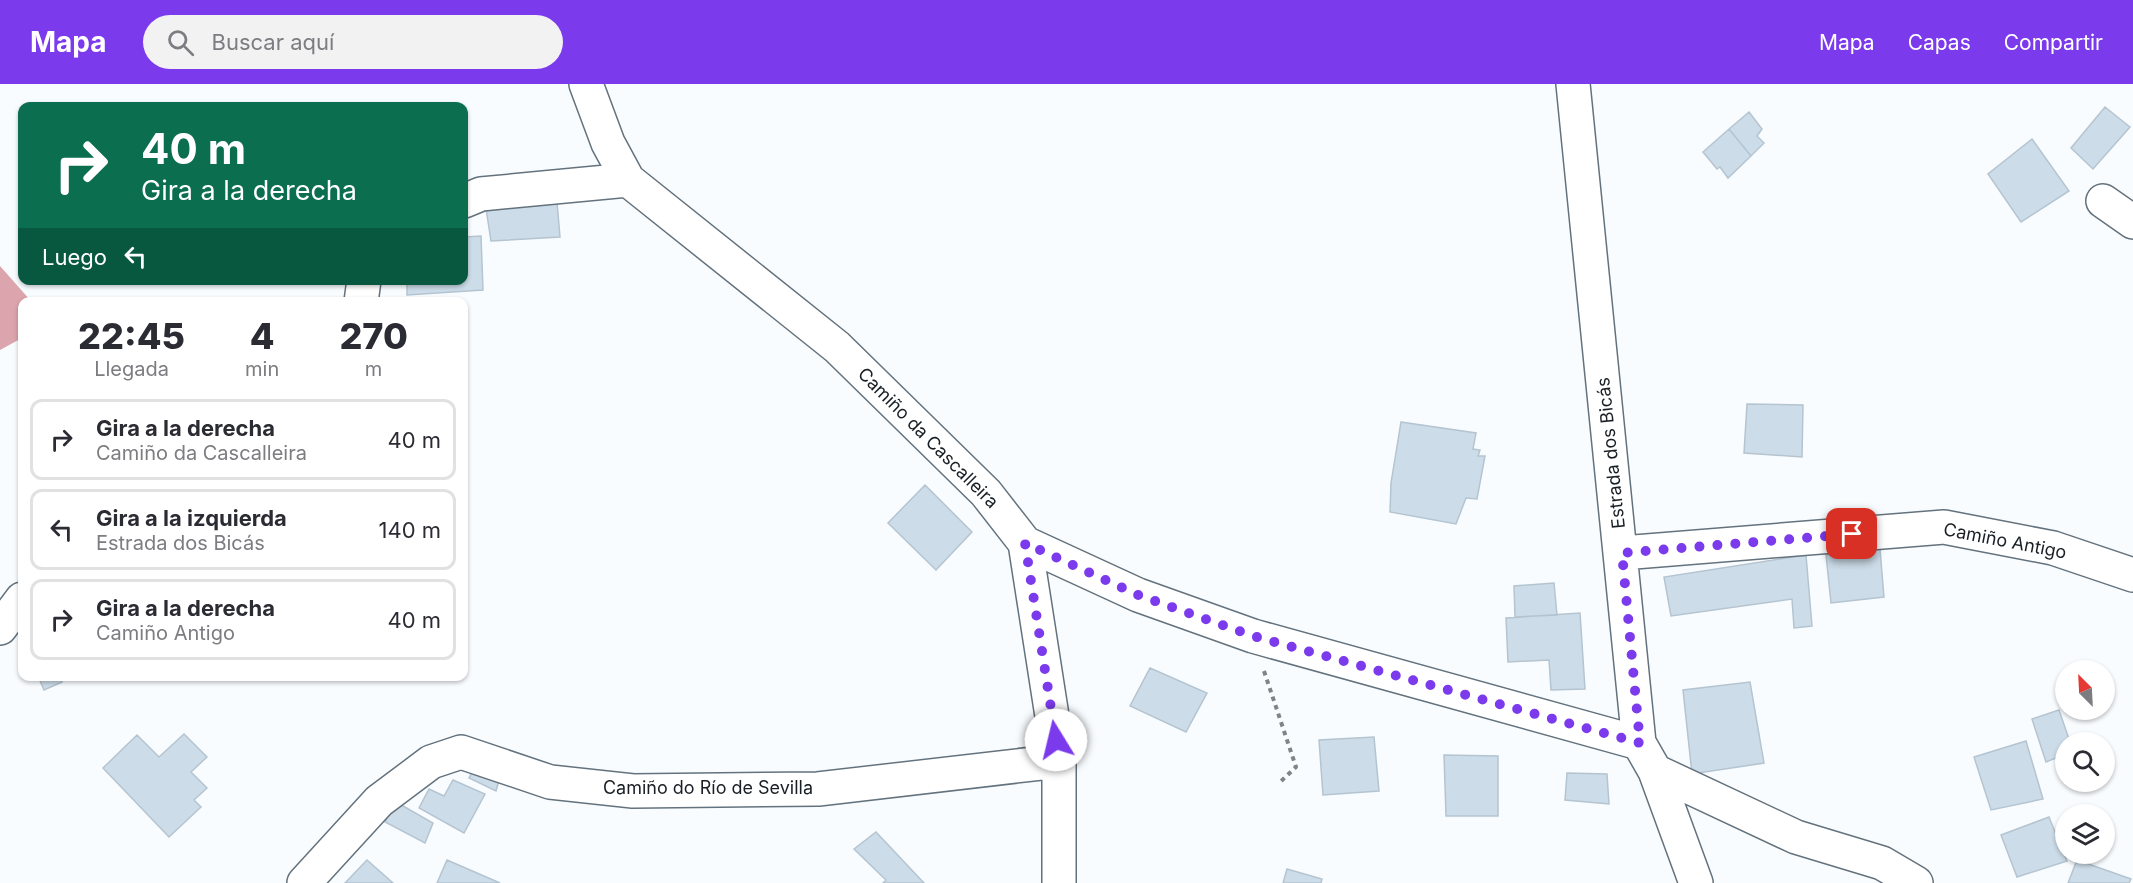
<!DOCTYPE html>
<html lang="es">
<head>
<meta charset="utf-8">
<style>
	body { margin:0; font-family:Inter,sans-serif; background:#f2f2f3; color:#2b2b33; height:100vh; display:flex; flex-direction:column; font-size:22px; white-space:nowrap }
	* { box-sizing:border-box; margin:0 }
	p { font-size:20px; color:#7c7c81 }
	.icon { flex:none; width:33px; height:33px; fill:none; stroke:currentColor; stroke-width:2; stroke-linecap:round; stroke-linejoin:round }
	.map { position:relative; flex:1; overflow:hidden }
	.details { position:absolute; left:18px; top:213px; width:450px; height:384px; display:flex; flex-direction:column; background:#fff; border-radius:12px; box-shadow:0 2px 4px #0004 }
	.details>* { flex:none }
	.guide { position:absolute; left:18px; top:18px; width:450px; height:183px; border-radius:12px; box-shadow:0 2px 4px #0004; background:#0b6e4f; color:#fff; overflow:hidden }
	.needle { width:39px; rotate:336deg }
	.buttons { position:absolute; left:2055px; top:576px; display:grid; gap:12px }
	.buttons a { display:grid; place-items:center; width:60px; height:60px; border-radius:50%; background:#fff; box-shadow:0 2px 4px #0004; font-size:30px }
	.pin { position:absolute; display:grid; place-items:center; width:51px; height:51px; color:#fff; margin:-26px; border-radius:12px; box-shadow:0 3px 9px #0006 }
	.me { position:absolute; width:66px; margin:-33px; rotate:351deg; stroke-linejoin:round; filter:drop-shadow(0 0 4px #0008) }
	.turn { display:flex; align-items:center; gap:21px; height:126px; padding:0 24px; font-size:27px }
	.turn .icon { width:78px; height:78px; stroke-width:2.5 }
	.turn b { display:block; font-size:42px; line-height:51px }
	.then { display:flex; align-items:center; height:57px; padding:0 24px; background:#0003; gap:12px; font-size:22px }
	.eta { display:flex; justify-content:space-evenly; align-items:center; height:102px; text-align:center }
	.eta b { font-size:36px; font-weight:800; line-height:42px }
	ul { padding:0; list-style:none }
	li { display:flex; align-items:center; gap:18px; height:81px; margin:0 12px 9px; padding:0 12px; border:3px solid #e1e1e2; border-radius:12px }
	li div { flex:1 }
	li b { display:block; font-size:22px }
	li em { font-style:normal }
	header { display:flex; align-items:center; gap:36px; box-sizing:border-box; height:84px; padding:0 30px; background:#7c3aed; color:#fff }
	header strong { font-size:28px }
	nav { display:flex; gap:33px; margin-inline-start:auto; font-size:21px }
	.search { width:420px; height:54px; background:#f2f2f3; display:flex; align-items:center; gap:15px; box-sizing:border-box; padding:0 21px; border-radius:33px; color:#7c7c81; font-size:22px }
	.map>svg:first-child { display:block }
	.forest { fill:#dca4ac }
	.building { fill:#ccdce8; stroke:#b4c4d0; stroke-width:1.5 }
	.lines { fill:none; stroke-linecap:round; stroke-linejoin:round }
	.minor-casing { stroke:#63727d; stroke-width:36 }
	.path { stroke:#7f8488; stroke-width:4; stroke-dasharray:4.5 4.5; stroke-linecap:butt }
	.minor { stroke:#fff; stroke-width:33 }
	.route { stroke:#7c3aed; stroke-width:10; stroke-dasharray:0 18 }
	.labels { text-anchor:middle; stroke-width:6; stroke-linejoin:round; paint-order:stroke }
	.street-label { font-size:18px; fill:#191f24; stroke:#fff }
</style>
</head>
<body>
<header>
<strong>Mapa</strong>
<div class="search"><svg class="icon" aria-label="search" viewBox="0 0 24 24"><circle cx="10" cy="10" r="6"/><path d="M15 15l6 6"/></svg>Buscar aquí</div>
<nav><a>Mapa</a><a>Capas</a><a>Compartir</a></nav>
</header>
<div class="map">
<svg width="2133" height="799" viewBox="0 0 2133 799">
	<rect width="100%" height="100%" fill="#f9fcff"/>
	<path class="forest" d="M0 182 31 217 22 218V254L0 266Z"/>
	<path class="building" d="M2105 23 2130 43 2093 85 2071 64Z
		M1749 28 1762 45 1757 52 1764 59 1751 72 1729 45Z
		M1729 45 1751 72 1728 94 1720 83 1717 85 1703 68Z
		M2032 55 2069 107 2021 138 1988 90Z
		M519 113 527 122 557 118 560 153 491 157 485 118Z
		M481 152 483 206 407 211V196H464V153Z
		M1747 320 1803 321 1802 373 1744 369Z
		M1401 338 1476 349 1473 365 1480 366 1478 372H1485L1477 415 1466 414 1456 440 1390 428 1391 399Z
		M925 401 972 448 936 486 888 439Z
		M1880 465 1884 513 1831 519 1826 471Z
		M1806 471 1812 542 1794 544 1792 515 1671 532 1664 493Z
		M1554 499 1557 531 1515 533 1514 502Z
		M1580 529 1585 605 1551 606 1549 576 1508 578 1506 534Z
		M1150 584 1207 609 1186 648 1130 622Z
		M38 592H60L62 598 44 606Z
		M1750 598 1764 679 1692 690 1683 606Z
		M2059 626 2070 658H2066V670L2046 678 2032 635Z
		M184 650 207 673 191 688 207 704 194 716 201 723 169 753 103 684 137 651 159 673Z
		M1374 653 1379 707 1323 711 1319 656Z
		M2026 657 2043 715 1991 726 1974 673Z
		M1444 671 1498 672V732H1446Z
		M476 680 500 693 496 707 469 694Z
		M1567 689 1607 690 1609 720 1565 716Z
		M453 696 485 710 464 749 419 724 429 705 444 712Z
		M396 718 433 739 425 759 385 738Z
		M2049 733 2067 777 2017 793 2001 751Z
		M876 748 924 799H883L886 796 854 765Z
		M367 776 393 799H345Z
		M447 776 500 799H437Z
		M2077 776 2131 795 2129 799H2068Z
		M1287 785 1322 795 1321 799H1283Z"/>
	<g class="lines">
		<defs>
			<path id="minor" d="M586 0 608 59 628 96 837 263 986 409 1025 459 1138 511 1253 552 1639 659
				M1573 0 1639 659 1655 687 1696 799
				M464 117 481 110 628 96
				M2103 117 2133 138
				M361 218 364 196
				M1025 459 1059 677V799
				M1622 469 1944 443 2053 464 2133 491
				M0 544 22 515
				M1655 687 1796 753 1882 779 1916 799
				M304 799 379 717 431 678 461 668 550 698 633 707 818 705 1059 677"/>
		</defs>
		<use href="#minor" class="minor-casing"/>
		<path class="path" d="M1264 587 1296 683 1278 700"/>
		<use href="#minor" class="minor"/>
	</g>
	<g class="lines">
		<path class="route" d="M1056 656 1025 459 1138 511 1253 552 1640 659 1622 469 1852 450"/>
	</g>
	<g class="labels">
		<g class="street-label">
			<text transform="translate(928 354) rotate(45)" y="6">Camiño da Cascalleira</text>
			<text transform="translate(1611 369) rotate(-96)" y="6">Estrada dos Bicás</text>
			<text transform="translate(2005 457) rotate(11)" y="6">Camiño Antigo</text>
			<text x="708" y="710">Camiño do Río de Sevilla</text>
		</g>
	</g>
</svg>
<div class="buttons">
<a><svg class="needle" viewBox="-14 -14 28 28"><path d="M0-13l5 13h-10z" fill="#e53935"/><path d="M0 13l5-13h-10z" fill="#7c7c81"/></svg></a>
<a><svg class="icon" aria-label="search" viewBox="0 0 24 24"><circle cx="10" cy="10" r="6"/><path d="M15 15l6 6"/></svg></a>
<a><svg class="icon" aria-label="layers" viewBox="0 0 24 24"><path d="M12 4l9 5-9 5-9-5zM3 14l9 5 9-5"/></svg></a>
</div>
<div class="pin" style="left:1852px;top:450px;background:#d93025"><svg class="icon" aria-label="arrive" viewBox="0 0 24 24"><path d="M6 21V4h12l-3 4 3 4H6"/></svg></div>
<svg class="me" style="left:1056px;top:656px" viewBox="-20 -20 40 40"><circle r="19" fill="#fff"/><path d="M0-13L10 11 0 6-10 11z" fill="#7c3aed"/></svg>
<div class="guide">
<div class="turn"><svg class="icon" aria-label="right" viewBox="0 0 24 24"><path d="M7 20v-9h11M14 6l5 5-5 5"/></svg><div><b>40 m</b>Gira a la derecha</div></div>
<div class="then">Luego<svg class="icon" aria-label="left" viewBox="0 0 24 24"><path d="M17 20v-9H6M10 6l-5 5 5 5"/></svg></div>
</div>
<section class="details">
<div class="eta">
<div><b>22:45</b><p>Llegada</p></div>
<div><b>4</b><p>min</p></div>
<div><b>270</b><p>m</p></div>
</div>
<ul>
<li><svg class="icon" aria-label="right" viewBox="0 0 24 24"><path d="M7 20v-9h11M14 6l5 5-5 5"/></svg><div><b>Gira a la derecha</b><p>Camiño da Cascalleira</p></div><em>40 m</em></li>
<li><svg class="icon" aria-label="left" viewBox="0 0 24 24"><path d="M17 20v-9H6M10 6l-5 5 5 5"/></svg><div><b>Gira a la izquierda</b><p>Estrada dos Bicás</p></div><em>140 m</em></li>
<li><svg class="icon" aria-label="right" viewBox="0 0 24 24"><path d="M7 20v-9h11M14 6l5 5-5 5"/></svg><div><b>Gira a la derecha</b><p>Camiño Antigo</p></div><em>40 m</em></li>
</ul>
</section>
</div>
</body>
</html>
